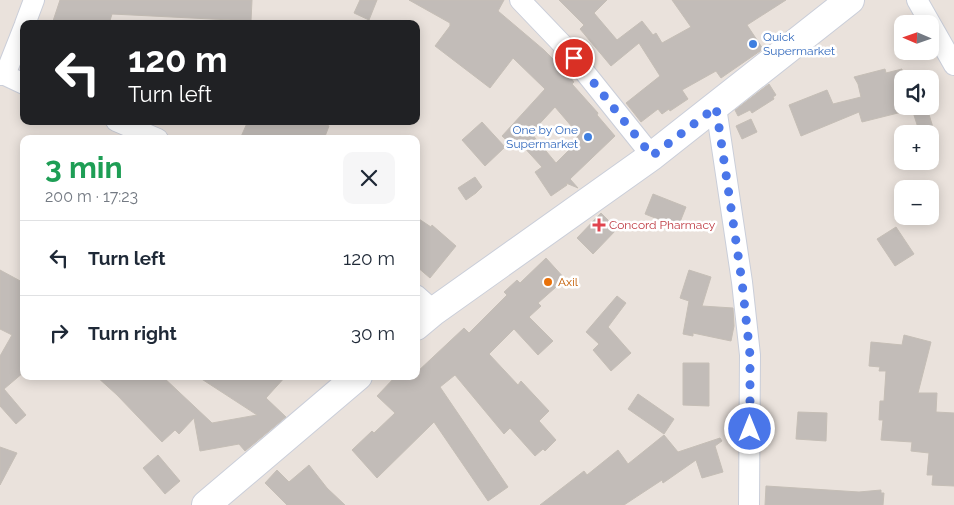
<!DOCTYPE html>
<html lang="en">
<head>
<meta charset="utf-8">
<style>
	body { margin:0; font-family:Raleway,sans-serif; background:#f6f6f7; color:#1f2937; height:100vh; display:flex; flex-direction:column; font-size:19px; white-space:nowrap }
	* { box-sizing:border-box; margin:0 }
	p { font-size:16px; color:#747a83 }
	.icon { flex:none; width:28px; height:28px; fill:none; stroke:currentColor; stroke-width:2; stroke-linecap:round; stroke-linejoin:round }
	.map { position:relative; flex:1; overflow:hidden }
	.drawer { position:absolute; left:20px; top:135px; width:400px; height:245px; display:flex; flex-direction:column; background:#fff; border-radius:10px; box-shadow:0 2px 12px #0003 }
	.drawer>* { flex:none }
	.hud { position:absolute; left:20px; top:20px; width:400px; height:105px; border-radius:10px; box-shadow:0 2px 12px #0003; background:#202124; color:#fff; overflow:hidden }
	.needle { width:32px; rotate:272deg }
	.controls { position:absolute; left:894px; top:15px; display:grid; gap:10px }
	.controls a { display:grid; place-items:center; width:45px; height:45px; border-radius:10px; background:#fff; box-shadow:0 2px 12px #0003; font-size:25px }
	.pin { position:absolute; display:grid; place-items:center; width:42px; height:42px; color:#fff; margin:-21px; border:2px solid #fff; border-radius:50%; box-shadow:0 1px 5px #0007 }
	.me { position:absolute; width:55px; margin:-28px; rotate:0deg; stroke-linejoin:round; filter:drop-shadow(0 0 4px #0008) }
	.turn { display:flex; align-items:center; gap:18px; height:105px; padding:0 25px; font-size:22px }
	.turn .icon { width:65px; height:65px; stroke-width:2.5 }
	.turn b { display:block; font-size:35px; line-height:42px }
	.round { display:grid; place-items:center; flex:none; width:52px; height:52px; border-radius:10px; background:#f6f6f7 }
	.headline { display:flex; align-items:center; justify-content:space-between; height:85px; padding:0 25px }
	h1 { font-size:30px; font-weight:700; line-height:38px; color:#1e9e55 }
	ul { padding:0; list-style:none }
	li { display:flex; align-items:center; gap:15px; height:75px; padding:0 25px; border-top:1px solid #e0e1e3 }
	li div { flex:1 }
	li b { display:block; font-size:19px }
	li em { font-style:normal }
	.map>svg:first-child { display:block }
	.building { fill:#c2bcb8; stroke:#c5beb6; fill-rule:evenodd }
	.lines { fill:none; stroke-linecap:round; stroke-linejoin:round }
	.street-casing { stroke:#caced9; stroke-width:22 }
	.secondary-casing { stroke:#caced9; stroke-width:30 }
	.street { stroke:#fff; stroke-width:20 }
	.secondary { stroke:#fff; stroke-width:28 }
	.route { stroke:#4a76e9; stroke-width:9; stroke-dasharray:0 16.2 }
	.shop-dot { fill:#3f7fe0; stroke:#fff; stroke-width:2 }
	.health-dot { fill:#e0444e; stroke:#fff; stroke-width:2 }
	.food-dot { fill:#e8710a; stroke:#fff; stroke-width:2 }
	.labels { text-anchor:middle; stroke-width:5; stroke-linejoin:round; paint-order:stroke }
	.shop-label { font-size:12px; fill:#366cbe; stroke:#fff; text-anchor:start }
	.health-label { font-size:12px; fill:#be3a42; stroke:#fff; text-anchor:start }
	.food-label { font-size:12px; fill:#c56008; stroke:#fff; text-anchor:start }
</style>
</head>
<body>
<div class="map">
<svg width="954" height="505" viewBox="0 0 954 505">
	<rect width="100%" height="100%" fill="#eae2dc"/>
	<path class="building" d="M60 0H252L251 21 112 14 109 24H52Z
		M360 0H377L369 20 354 13Z
		M409 0H504L498 11 544 50 563 69 574 82 572 84 598 113 597 115 615 136 570 179 578 188 566 183 567 185 551 196 535 172 542 167 521 144 516 149 502 136 545 89 513 58 490 88 435 46 450 26V23ZM555 107 579 135 576 138 578 141 556 163 531 133Z
		M559 0H607L594 13 617 40 642 21 653 35 656 33 662 43 691 27 672 0H786L747 25 763 49 721 78 716 71 682 90 688 99 670 111 669 109 662 114 658 109 641 122 626 103 660 76 639 43 611 66 580 29 584 25Z
		M885 69 886 73 902 69V112L862 122 859 112 801 136 789 105 827 90 833 104 861 97 858 84 854 77Z
		M769 84 776 95 773 97 774 99 752 113 750 110 738 116 735 110Z
		M927 108 935 134H920L913 112Z
		M751 119 757 132 742 139 736 126Z
		M248 121H316L329 126 324 139H240Z
		M482 122 505 147 485 166 462 140Z
		M475 177 482 187 476 193 466 200 458 188Z
		M653 194 686 207 678 227 645 214Z
		M601 213 617 229 593 254 577 238Z
		M416 217 431 227 432 225 456 246 430 278 416 266Z
		M896 227 914 254 895 266 877 239Z
		M546 258 565 279 538 303 541 306 529 317 553 341 538 355 514 329 489 354 518 385 521 381 549 411 539 421 556 440 545 451 543 449 535 456 510 428 504 434 455 375 440 387 508 487 488 501 434 422 377 478 352 450 372 431 374 433 395 413 377 396 396 376H416V373L464 328 469 333 507 295 504 292 517 280 520 283Z
		M0 270 24 283V304L21 314 23 315 24 313V372L4 389 26 415 16 424 0 406V356L12 335 0 329Z
		M689 270 711 277 702 306 733 308 734 326 731 341 693 333V336L683 334 689 301 680 298Z
		M617 296 626 303 608 327 631 353 611 371 593 350 599 344 586 332Z
		M904 335 931 342 918 393H937L936 412 954 413V486L932 485 933 475H927L929 453 911 451 912 442 881 440 883 420H879L880 401H884L886 371H879L880 367 869 366 871 342 902 345Z
		M683 363H709V406L683 405Z
		M96 376H162L212 423 257 415 197 376H286L266 398 286 417 245 451 239 444 200 451 194 418 179 434 175 430 162 442 117 395Z
		M638 394 674 419 664 434 628 409Z
		M798 412 827 413 826 441 796 439Z
		M664 435 678 452 720 438 722 441 715 446 723 472 702 478 696 460 663 483 662 480 624 505H540L584 471 587 475 618 450 628 464Z
		M0 447 17 453 0 485Z
		M158 455 180 481 165 494 143 468Z
		M309 465 327 488 345 505H287L265 483 277 470 289 482Z
		M766 486 859 492 881 490V493H884L883 505H765Z"/>
	<g class="lines">
		<defs>
			<path id="street" d="M520 0 563 45 652 156
				M917 0 954 65
				M25 24 34 0
				M0 75H5L24 84
				M5 75 24 27
				M716 107 742 282 750 355 749 505
				M116 121 158 139
				M416 295 434 311"/>
			<path id="secondary" d="M416 326 434 311 652 156 850 0
				M206 505 358 376"/>
		</defs>
		<use href="#street" class="street-casing"/>
		<use href="#secondary" class="secondary-casing"/>
		<use href="#street" class="street"/>
		<use href="#secondary" class="secondary"/>
	</g>
	<g class="lines">
		<path class="route" d="M574 58 652 156 716 107 742 282 750 355V429"/>
	</g>
	<g class="shop-dot">
		<circle cx="753" cy="44" r="5"/>
		<circle cx="588" cy="137" r="5"/>
	</g>
	<path class="health-dot" d="M596.5 217.5h5v5h5v5h-5v5h-5v-5h-5v-5h5z"/>
	<circle class="food-dot" cx="548" cy="282" r="5"/>
	<g class="labels">
		<g class="shop-label">
			<text x="763" y="41">Quick<tspan x="763" dy="14">Supermarket</tspan></text>
			<text x="578" y="134" text-anchor="end">One by One<tspan x="578" dy="14">Supermarket</tspan></text>
		</g>
		<g class="health-label">
			<text x="609" y="229">Concord Pharmacy</text>
		</g>
		<g class="food-label">
			<text x="558" y="286">Axil</text>
		</g>
	</g>
</svg>
<div class="controls">
<a><svg class="needle" viewBox="-14 -14 28 28"><path d="M0-13l5 13h-10z" fill="#e53935"/><path d="M0 13l5-13h-10z" fill="#747a83"/></svg></a>
<a><svg class="icon" aria-label="sound" viewBox="0 0 24 24"><path d="M4 9h4l5-4v14l-5-4H4zM17 9q2 3 0 6"/></svg></a>
<a>+</a>
<a>−</a>
</div>
<div class="pin" style="left:574px;top:58px;background:#d93025"><svg class="icon" aria-label="arrive" viewBox="0 0 24 24"><path d="M6 21V4h12l-3 4 3 4H6"/></svg></div>
<svg class="me" style="left:750px;top:429px" viewBox="-20 -20 40 40"><circle r="17" fill="#4a76e9" stroke="#fff" stroke-width="3"/><path d="M0-11L8 9 0 5-8 9z" fill="#fff"/></svg>
<div class="hud">
<div class="turn"><svg class="icon" aria-label="left" viewBox="0 0 24 24"><path d="M17 20v-9H6M10 6l-5 5 5 5"/></svg><div><b>120 m</b>Turn left</div></div>
</div>
<section class="drawer">
<div class="headline"><div><h1>3 min</h1><p>200 m · 17:23</p></div><a class="round"><svg class="icon" aria-label="close" viewBox="0 0 24 24"><path d="M6 6l12 12M18 6L6 18"/></svg></a></div>
<ul>
<li><svg class="icon" aria-label="left" viewBox="0 0 24 24"><path d="M17 20v-9H6M10 6l-5 5 5 5"/></svg><div><b>Turn left</b></div><em>120 m</em></li>
<li><svg class="icon" aria-label="right" viewBox="0 0 24 24"><path d="M7 20v-9h11M14 6l5 5-5 5"/></svg><div><b>Turn right</b></div><em>30 m</em></li>
</ul>
</section>
</div>
</body>
</html>
